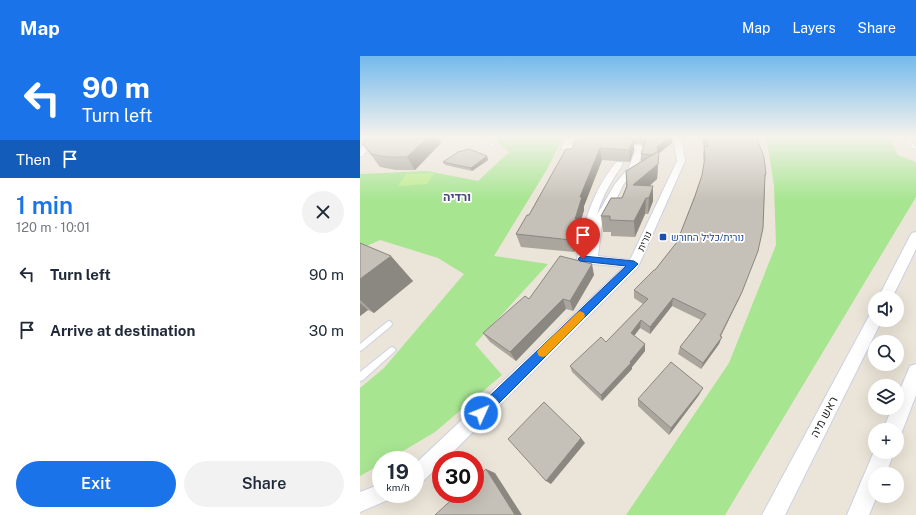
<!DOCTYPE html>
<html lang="en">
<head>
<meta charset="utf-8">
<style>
	body { margin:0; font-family:"Public Sans",Heebo,sans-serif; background:#f2f2f3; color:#1f2937; height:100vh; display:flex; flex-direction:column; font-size:15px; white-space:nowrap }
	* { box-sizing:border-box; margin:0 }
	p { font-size:13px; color:#747a83 }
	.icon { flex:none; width:22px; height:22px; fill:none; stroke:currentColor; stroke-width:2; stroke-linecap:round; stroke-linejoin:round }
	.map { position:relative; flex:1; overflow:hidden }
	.panel { display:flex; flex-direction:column; background:#fff; width:360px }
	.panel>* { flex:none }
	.top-card { background:#1a73e8; color:#fff; overflow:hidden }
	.fabs { position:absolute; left:508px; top:235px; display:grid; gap:8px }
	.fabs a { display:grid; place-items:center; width:36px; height:36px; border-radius:50%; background:#fff; box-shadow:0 4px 16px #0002; font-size:20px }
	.speed { position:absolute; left:12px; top:395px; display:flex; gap:8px; font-size:20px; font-weight:700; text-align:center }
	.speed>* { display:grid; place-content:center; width:52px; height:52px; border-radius:50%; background:#fff; box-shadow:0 4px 16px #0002; line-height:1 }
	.speed small { font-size:10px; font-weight:400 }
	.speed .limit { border:6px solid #d22; background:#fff; color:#111 }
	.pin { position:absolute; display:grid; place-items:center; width:34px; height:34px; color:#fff; margin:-41px -17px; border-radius:50% 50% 50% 0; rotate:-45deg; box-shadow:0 0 4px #0007 }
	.pin .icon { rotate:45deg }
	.me { position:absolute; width:44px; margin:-22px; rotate:46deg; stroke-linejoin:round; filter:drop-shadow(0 0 3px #0008) }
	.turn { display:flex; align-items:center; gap:14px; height:84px; padding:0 16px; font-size:18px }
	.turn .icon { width:52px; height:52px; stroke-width:2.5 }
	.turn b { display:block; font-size:28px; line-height:34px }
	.then { display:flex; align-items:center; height:38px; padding:0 16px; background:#0003; gap:8px; font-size:15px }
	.round { display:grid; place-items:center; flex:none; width:42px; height:42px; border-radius:21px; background:#f2f2f3 }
	.headline { display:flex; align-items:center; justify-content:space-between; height:68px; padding:0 16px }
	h1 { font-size:24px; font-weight:600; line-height:30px; color:#1a73e8 }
	.cta { display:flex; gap:8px; margin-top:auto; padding:8px 16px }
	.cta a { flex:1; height:46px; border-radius:24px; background:#1a73e8; color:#fff; font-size:16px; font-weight:600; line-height:46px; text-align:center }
	.cta a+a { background:#f2f2f3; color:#1f2937 }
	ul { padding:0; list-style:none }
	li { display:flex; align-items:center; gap:12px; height:56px; padding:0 16px }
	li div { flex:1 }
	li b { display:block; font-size:15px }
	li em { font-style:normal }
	header { display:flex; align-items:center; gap:24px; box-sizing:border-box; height:56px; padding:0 20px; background:#1a73e8; color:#fff }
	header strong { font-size:19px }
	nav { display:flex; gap:22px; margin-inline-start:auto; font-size:14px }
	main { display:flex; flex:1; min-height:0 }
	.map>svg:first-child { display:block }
	.green { fill:#a7e591 }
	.pitch { fill:#bded8c }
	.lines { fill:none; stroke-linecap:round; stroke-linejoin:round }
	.service-casing { stroke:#cdd0e2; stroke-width:2 }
	.minor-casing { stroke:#cdd0e2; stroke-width:2 }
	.tertiary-casing { stroke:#cdd0e2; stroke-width:2 }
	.service { fill:#fff; fill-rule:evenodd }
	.minor { fill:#fff; fill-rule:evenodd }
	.tertiary { fill:#fff; fill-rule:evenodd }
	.wall { fill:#aaa69e }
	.shaded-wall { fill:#8b8781 }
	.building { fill:#c6c1b8; stroke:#8b8781 }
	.route { fill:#1a73e8; stroke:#114b97 }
	.slow { fill:#f59e0b }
	.transit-dot { fill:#1a4fb4; stroke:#fff; stroke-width:1.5 }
	.labels { text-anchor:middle; stroke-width:3.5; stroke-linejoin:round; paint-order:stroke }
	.transit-label { font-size:10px; fill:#164399; stroke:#fff; text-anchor:start }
	.street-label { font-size:10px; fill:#282828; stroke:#fff }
	.far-district-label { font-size:12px; font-weight:bold; fill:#464c7a; stroke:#fff }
	.near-street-label { font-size:12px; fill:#282828; stroke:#fff }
</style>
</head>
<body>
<header>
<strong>Map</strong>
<nav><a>Map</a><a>Layers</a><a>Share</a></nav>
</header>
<main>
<section class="panel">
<div class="top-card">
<div class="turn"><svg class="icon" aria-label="left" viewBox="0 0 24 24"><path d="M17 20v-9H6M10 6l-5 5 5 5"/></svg><div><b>90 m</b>Turn left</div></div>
<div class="then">Then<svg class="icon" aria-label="arrive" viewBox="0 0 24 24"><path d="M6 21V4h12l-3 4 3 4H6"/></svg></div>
</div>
<div class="headline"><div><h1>1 min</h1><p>120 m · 10:01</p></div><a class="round"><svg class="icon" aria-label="close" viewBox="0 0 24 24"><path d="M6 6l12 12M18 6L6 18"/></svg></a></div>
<ul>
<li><svg class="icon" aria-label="left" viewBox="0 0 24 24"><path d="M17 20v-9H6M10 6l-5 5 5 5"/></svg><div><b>Turn left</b></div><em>90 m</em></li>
<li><svg class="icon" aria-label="arrive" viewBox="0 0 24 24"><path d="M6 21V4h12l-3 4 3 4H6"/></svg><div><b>Arrive at destination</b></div><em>30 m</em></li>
</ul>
<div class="cta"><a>Exit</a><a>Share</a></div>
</section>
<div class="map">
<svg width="556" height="459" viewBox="0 0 556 459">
	<rect width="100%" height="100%" fill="#ebe4d8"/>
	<path class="green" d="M138 80H204L186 115 134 200 188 208 115 288 142 319 75 376 28 404H21V408L0 420V332L24 312 104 218 78 202 20 184 0 193V118L67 115 118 125 149 96 139 87Z
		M406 80H528L538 99 556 106V141L365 459H266L369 307 416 189 414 129Z"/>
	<path class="pitch" d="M74 117 67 128 38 130 46 118Z"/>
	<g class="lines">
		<defs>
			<path id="service" d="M87 80H91L88 83H86L85 82Z
				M110 80H115L135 89 132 90Z
				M556 80V82L550 83 556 91V93L553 92 546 82Z
				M29 265 31 266 32 268 31 270 2 294 0 295V288L27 266Z
				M32 291 34 292 36 294 34 296 3 324 0 325V316L30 292Z"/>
			<path id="minor" d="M10 80H18L3 100H0V93Z
				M208 80H215L210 89H230L234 91 230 93H202L201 91Z
				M313 80H321L325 105 278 211 85 404H81V408L61 427 55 430V408L264 211 223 207 219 206 217 203C224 165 232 137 256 106H262L263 108C252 124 242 140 237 159L255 128 269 111 276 93H258L254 91 255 89H280L284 91 277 112 263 129 255 146 242 166 238 200 270 204 317 105Z
				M21 428V438H30L28 444 0 456V436Z"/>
			<path id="tertiary" d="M556 176V193L532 242H518L550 180 552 177Z
				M515 257V264H522L425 459H402L510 258Z
				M556 308V339L540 381 537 382V374H523L532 352H537V341L550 310Z
				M515 393V396H534L526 418H515V440H517L509 459H487Z"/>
		</defs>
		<use href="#service" class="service-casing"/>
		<use href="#minor" class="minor-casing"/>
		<use href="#tertiary" class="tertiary-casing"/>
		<use href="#service" class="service"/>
		<use href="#minor" class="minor"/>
		<use href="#tertiary" class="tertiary"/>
	</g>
	<path class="wall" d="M221 80H312V87L299 97 297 123 289 130H293V145L288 158H285L275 181 251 180V176H243L241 160 262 142 266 131V115L281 106V98L283 90 281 88H274V94L270 106 242 104 224 150V154L220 168 221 176 214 196 161 191 156 178 169 159 212 93 222 83Z
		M341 80H396L406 118 405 123 382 236 361 280 359 288 341 313 318 298 320 291 341 264 312 250 290 278 280 272 274 280 285 288V295L272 311V313L242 345 212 316 210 310 246 286 283 248 274 242V234L295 214 317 186 335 140 342 119 344 108 343 98 344 91Z
		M2 87H81L55 114H36L20 111Z
		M127 100 128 104 112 115 85 109 83 106Z
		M0 187 53 225 14 257 8 254 0 260Z
		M234 219 213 255 206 253 156 305 130 286 123 277 169 243Z
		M339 339 309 379 278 350V343Z"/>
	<path class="shaded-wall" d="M69 80H77L81 87 55 114 47 101Z
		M311 80H312V87L299 97 297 123 273 145V129L297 91Z
		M274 83V94L270 106 269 94Z
		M240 92 242 104 224 150V154L220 168 221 176 214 196 211 184 220 141Z
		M127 100 128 104 112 115 111 112Z
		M293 130V145L288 158 289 142Z
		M286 142 285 158 275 181 274 165Z
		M31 200 53 225 14 257 0 244V223Z
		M232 208 234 219 213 255 210 245Z
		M382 236 379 243 357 287 360 280Z
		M313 242 312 250 290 278V271Z
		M203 243 206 253 156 305 150 296Z
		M0 247 8 254 0 260Z
		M281 264 280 272 271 284V277Z
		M362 281 359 288 341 313 343 307Z
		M285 288V295L272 311V313L242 345 241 339Z
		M343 332 339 339 309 379 311 372Z
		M221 382 225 387 191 428 186 425Z
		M126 413 135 417 162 459H155Z"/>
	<path class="building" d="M10 80H69L47 101H27L11 98 2 87Z
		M261 80H311L297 91 298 95 293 99 281 98 286 84 281 80Z
		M344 80H396L404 101 406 118H405L403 172 398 195 382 236 360 280 362 281 343 307 320 291 346 258 313 242 290 271 281 264 271 277 285 288 270 306 271 307 241 339 210 310 241 281 246 286 288 243 274 234 294 214H295L317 186 335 140 342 119 345 101 344 90 348 91Z
		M217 83H274L269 94 240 92 220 141H222L215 163H219L211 184 156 178 167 159H169L206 93H212Z
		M109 93 127 100 111 112 83 106 98 96Z
		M299 95 298 108 273 129 293 130 289 142H286L274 165 250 164V160H241L251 142H262L267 130 266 115Z
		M0 187 31 200 0 223Z
		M200 200 232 208 210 245 203 243 150 296 123 277 165 240 169 243Z
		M311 306 343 332 311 372 278 343Z
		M184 346 221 382 186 425 148 383Z
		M126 413 155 459H75L98 438H115V423Z"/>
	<linearGradient id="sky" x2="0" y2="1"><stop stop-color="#73baec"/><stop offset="0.56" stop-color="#f6f3ed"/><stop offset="1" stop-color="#f6f3ed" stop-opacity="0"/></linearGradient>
	<rect width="556" height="144" fill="url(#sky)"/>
	<path class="route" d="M223 200 274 205 278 208 125 361 121 363 116 361 115 357 116 353 266 210 220 205 218 203 220 201Z"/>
	<path class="slow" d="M220 255 224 257 225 260 224 262 186 300 183 301 179 300 177 296 179 293 217 257Z"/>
	<rect class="transit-dot" x="299" y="177" width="8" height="8" rx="2"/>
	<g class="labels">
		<g class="transit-label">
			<text x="311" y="185">נורית/כליל החורש</text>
		</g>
		<g class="street-label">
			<text transform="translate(284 185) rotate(-65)" y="4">נורית</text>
		</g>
		<g class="far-district-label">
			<text x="97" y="145">ורדיה</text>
		</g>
		<g class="near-street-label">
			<text transform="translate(464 361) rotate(-62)" y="4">ראש מיה</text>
		</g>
	</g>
</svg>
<div class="fabs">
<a><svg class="icon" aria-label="sound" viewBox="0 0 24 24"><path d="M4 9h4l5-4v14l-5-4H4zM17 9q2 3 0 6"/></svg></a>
<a><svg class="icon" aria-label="search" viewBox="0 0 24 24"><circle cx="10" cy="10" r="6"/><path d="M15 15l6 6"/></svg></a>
<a><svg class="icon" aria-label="layers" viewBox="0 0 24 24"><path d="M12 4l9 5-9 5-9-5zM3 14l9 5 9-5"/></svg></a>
<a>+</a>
<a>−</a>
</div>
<div class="speed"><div>19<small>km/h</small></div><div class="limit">30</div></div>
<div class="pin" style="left:223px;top:203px;background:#d93025"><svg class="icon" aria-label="arrive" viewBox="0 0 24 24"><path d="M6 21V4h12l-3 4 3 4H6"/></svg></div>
<svg class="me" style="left:121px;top:357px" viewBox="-20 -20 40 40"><circle r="17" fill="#1a73e8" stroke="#fff" stroke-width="3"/><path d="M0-11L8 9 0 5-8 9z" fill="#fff"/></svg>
</div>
</main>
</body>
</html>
